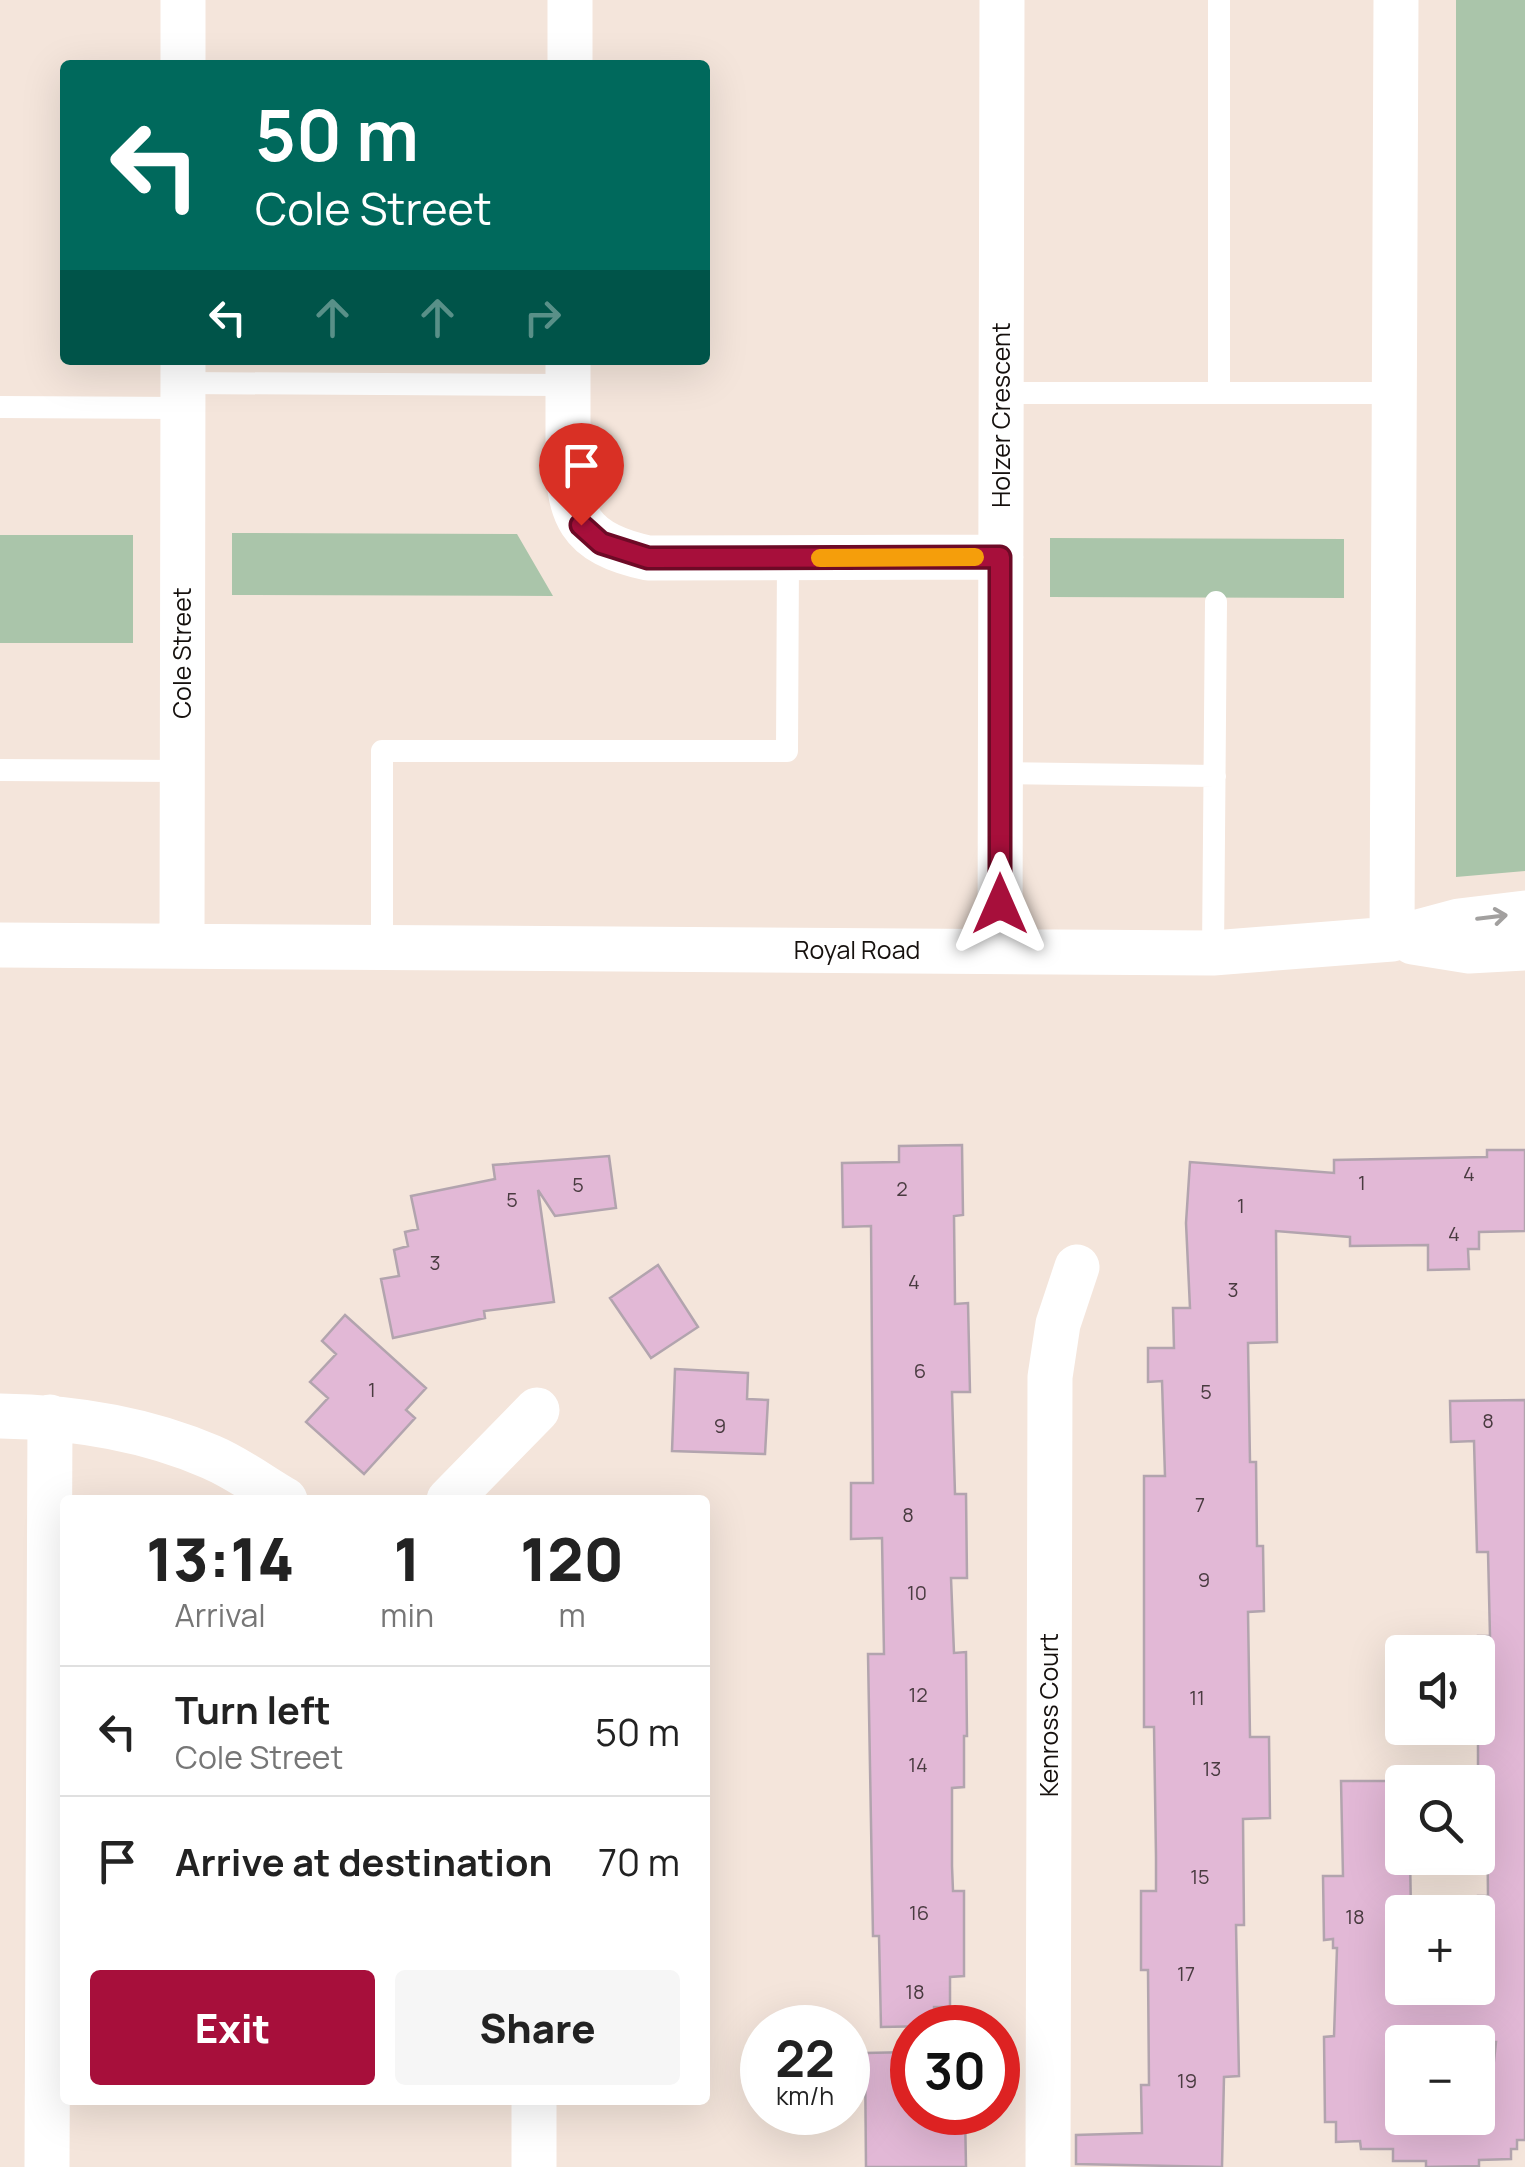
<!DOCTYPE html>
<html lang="en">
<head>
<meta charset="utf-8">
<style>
	body { margin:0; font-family:Manrope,sans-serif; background:#f6f6f6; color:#222; height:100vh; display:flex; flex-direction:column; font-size:38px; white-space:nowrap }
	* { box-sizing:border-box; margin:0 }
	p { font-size:32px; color:#767676 }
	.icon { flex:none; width:55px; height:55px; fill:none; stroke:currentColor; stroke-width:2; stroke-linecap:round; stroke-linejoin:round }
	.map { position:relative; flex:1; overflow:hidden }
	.side { position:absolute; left:60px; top:1495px; width:650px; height:610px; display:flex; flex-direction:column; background:#fff; border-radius:10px; box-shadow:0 10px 40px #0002 }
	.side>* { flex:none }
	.top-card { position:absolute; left:60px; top:60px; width:650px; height:305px; border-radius:10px; box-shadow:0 10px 40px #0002; background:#00695c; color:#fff; overflow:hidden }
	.tools { position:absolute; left:1385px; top:1635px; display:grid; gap:20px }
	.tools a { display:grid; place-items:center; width:110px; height:110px; border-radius:10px; background:#fff; box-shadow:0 10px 40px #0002; font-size:50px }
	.speed { position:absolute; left:740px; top:2005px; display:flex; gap:20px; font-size:50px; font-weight:700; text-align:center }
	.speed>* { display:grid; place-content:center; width:130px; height:130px; border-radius:50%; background:#fff; box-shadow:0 10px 40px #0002; line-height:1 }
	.speed small { font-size:25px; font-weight:400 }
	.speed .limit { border:15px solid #d22; background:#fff; color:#111 }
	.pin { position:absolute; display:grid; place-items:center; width:85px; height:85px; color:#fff; margin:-102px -42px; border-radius:50% 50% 50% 0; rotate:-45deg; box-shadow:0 0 10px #0007 }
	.pin .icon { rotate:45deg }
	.me { position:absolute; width:110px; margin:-55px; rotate:0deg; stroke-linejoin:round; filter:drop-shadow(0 0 8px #0008) }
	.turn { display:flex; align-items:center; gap:35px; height:210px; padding:0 30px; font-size:45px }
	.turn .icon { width:130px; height:130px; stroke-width:2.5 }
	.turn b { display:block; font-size:70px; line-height:85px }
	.lanes { display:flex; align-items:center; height:95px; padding:0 30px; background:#0003; justify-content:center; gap:50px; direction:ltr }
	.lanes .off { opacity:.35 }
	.eta { display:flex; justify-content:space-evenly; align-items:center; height:170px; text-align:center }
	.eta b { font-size:60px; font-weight:800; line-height:70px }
	.primary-button { display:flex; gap:20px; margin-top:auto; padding:20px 30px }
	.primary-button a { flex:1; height:115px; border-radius:10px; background:#a70f3b; color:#fff; font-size:40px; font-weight:800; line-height:115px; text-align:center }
	.primary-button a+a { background:#f6f6f6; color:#222 }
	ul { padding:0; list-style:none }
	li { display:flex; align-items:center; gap:30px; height:130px; padding:0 30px; border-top:2px solid #e0e0e0 }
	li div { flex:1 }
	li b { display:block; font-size:38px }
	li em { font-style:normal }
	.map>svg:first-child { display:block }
	.green { fill:#aac5aa }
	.building { fill:#e2b8d6; stroke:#b2a4ae; stroke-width:2.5; fill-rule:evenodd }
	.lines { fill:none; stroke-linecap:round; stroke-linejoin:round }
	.service { stroke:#fff; stroke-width:22 }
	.minor { stroke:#fff; stroke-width:45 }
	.oneway { stroke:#a2a09f }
	.route-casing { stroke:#6d0a26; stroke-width:25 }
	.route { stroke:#a70f3b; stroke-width:18 }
	.slow { stroke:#f59e0b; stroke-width:18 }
	.labels { text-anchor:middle; stroke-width:8; stroke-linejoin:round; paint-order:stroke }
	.number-label { font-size:20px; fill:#493b40 }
	.street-label { font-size:25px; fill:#16110e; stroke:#fff }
</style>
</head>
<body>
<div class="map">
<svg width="1525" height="2167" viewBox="0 0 1525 2167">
	<rect width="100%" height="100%" fill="#f4e5db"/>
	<path class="green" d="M1456 0H1525V871L1456 877Z
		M232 533 517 534 553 596 232 595Z
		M0 535H133V643H0Z
		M1050 538 1344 539V598L1050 597Z"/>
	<path class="building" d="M962 1145 963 1215 954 1216 955 1304 968 1303 970 1392H952L955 1494H966L967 1578H951L954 1653 966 1652 967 1736H964V1787L952 1788V1866L953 1891H964V1976L950 1977V2007H934V2026L881 2027 879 1936H873L868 1654H884L882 1538 851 1539V1483H873L871 1226 843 1227 842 1163 899 1162V1146Z
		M1487 1150H1525V1231L1479 1232V1249H1468L1469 1269 1428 1270V1245L1350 1246V1237L1276 1231 1277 1342 1248 1343 1250 1462H1256L1257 1546H1263L1264 1611 1248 1612 1250 1737H1269L1270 1818 1243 1819 1244 1925H1236L1239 2076 1224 2077 1222 2167 1076 2164V2135L1142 2133 1141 2085H1149L1148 1970H1141V1891H1156V1857L1154 1727H1144V1476H1165L1162 1381 1148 1382V1348H1174L1173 1308H1190L1186 1223 1190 1162 1334 1173V1160L1487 1157Z
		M609 1156 616 1208 555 1216 538 1190 554 1302 484 1311 485 1318 393 1338 381 1279 399 1276 394 1250 408 1246 405 1232 418 1229 411 1196 495 1179 493 1165Z
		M658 1265 698 1327 651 1358 610 1298Z
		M345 1315 426 1388 406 1410 415 1418 364 1474 306 1422 328 1398 310 1382 336 1354 322 1341Z
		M675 1369 748 1373 747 1399 768 1400 765 1454 672 1451Z
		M1525 1400V2140H1517V2149H1511V2159L1479 2160V2166L1426 2167V2161H1393V2149H1361L1360 2141 1336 2142V2122H1325L1324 2037 1334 2036 1337 1948H1333V1939L1324 1940 1323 1876H1343L1341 1781H1402V1858H1410L1411 1912H1402V1988H1478V1896H1488L1487 1797H1478V1636H1490L1488 1552H1477L1474 1441 1451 1442 1450 1401ZM1402 2042H1496L1489 2107H1478V2118H1402Z
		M912 2052V2112H965L966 2167H866L865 2053Z"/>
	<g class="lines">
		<path class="service" d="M183 383 568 385
			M1001 393H1393
			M1219 393V0
			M0 407 183 408
			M0 770 182 771
			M1000 773 1215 776
			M382 946V751H787L788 558
			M1213 953 1216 602"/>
		<path class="minor" d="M183 65V0
			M570 65V0
			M568 360C568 389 568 418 568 447 567 515 578 543 648 558L1001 557
			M1392 939 1396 0
			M1413 942 1469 951 1525 948
			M0 945 1213 953 1392 939 1459 921 1525 913
			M182 945 183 360
			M1000 951 1002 0
			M0 1416C73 1417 144 1428 211 1457 237 1468 261 1486 285 1500
			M449 1500 537 1410
			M47 2167 50 1417
			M534 2167V2100
			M1048 2167 1050 1377 1058 1324 1077 1267"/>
	</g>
	<defs><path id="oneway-shaft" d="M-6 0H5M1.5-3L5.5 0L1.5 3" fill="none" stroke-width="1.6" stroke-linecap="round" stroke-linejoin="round" transform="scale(2.5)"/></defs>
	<use class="oneway" href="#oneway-shaft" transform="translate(1492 917) rotate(-7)"/>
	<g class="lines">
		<defs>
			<path id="route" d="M581 525 601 543 648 558 1000 557V904"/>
		</defs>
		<use href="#route" class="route-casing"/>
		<use href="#route" class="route"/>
		<path class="slow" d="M820 558 975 557"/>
	</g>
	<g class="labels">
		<g class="number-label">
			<text x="1469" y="1181">4</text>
			<text x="1362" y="1190">1</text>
			<text x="578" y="1192">5</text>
			<text x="902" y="1196">2</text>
			<text x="512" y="1207">5</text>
			<text x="1241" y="1213">1</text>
			<text x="1454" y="1241">4</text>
			<text x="435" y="1270">3</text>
			<text x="914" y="1289">4</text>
			<text x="1233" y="1297">3</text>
			<text x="920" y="1378">6</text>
			<text x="372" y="1397">1</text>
			<text x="1206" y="1399">5</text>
			<text x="1488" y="1428">8</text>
			<text x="720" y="1433">9</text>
			<text x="1200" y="1512">7</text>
			<text x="908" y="1522">8</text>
			<text x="1204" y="1587">9</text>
			<text x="917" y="1600">10</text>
			<text x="918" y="1702">12</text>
			<text x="1197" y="1705">11</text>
			<text x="918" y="1772">14</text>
			<text x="1212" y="1776">13</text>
			<text x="1200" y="1884">15</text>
			<text x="919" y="1920">16</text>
			<text x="1355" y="1924">18</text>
			<text x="1186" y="1981">17</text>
			<text x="915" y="1999">18</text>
			<text x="1187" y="2088">19</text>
		</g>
		<g class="street-label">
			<text transform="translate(1001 415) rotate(-90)" y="9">Holzer Crescent</text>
			<text transform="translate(182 653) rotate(-90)" y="9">Cole Street</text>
			<text x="857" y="959">Royal Road</text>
			<text transform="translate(1049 1715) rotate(-90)" y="9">Kenross Court</text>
		</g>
	</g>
</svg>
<div class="tools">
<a><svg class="icon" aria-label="sound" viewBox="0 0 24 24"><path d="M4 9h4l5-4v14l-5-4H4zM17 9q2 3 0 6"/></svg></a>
<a><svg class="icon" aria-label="search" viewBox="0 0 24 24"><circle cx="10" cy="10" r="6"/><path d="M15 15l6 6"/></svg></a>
<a>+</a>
<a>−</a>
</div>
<div class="speed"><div>22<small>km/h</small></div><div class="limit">30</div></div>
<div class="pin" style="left:581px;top:525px;background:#d93025"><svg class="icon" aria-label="arrive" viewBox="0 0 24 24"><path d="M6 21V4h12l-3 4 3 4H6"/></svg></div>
<svg class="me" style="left:1000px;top:904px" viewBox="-20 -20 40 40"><path d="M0-17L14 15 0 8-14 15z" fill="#a70f3b" stroke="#fff" stroke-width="4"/></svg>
<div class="top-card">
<div class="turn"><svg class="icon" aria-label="left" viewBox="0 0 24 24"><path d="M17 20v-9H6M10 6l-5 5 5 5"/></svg><div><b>50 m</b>Cole Street</div></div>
<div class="lanes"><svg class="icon" aria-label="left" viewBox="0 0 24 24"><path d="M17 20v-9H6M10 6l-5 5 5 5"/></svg><svg class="icon off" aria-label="ahead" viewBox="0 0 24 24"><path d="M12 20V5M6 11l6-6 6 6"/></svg><svg class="icon off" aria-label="ahead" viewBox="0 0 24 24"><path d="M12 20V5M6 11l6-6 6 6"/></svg><svg class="icon off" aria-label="right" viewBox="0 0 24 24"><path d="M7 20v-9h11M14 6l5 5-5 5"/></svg></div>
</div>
<section class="side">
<div class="eta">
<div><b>13:14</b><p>Arrival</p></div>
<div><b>1</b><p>min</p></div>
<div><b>120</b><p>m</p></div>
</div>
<ul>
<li><svg class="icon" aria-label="left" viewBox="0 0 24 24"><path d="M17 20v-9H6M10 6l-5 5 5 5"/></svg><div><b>Turn left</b><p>Cole Street</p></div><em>50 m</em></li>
<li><svg class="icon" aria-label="arrive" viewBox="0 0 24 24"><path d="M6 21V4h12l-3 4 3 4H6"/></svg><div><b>Arrive at destination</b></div><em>70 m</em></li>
</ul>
<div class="primary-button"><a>Exit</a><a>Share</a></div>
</section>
</div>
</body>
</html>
